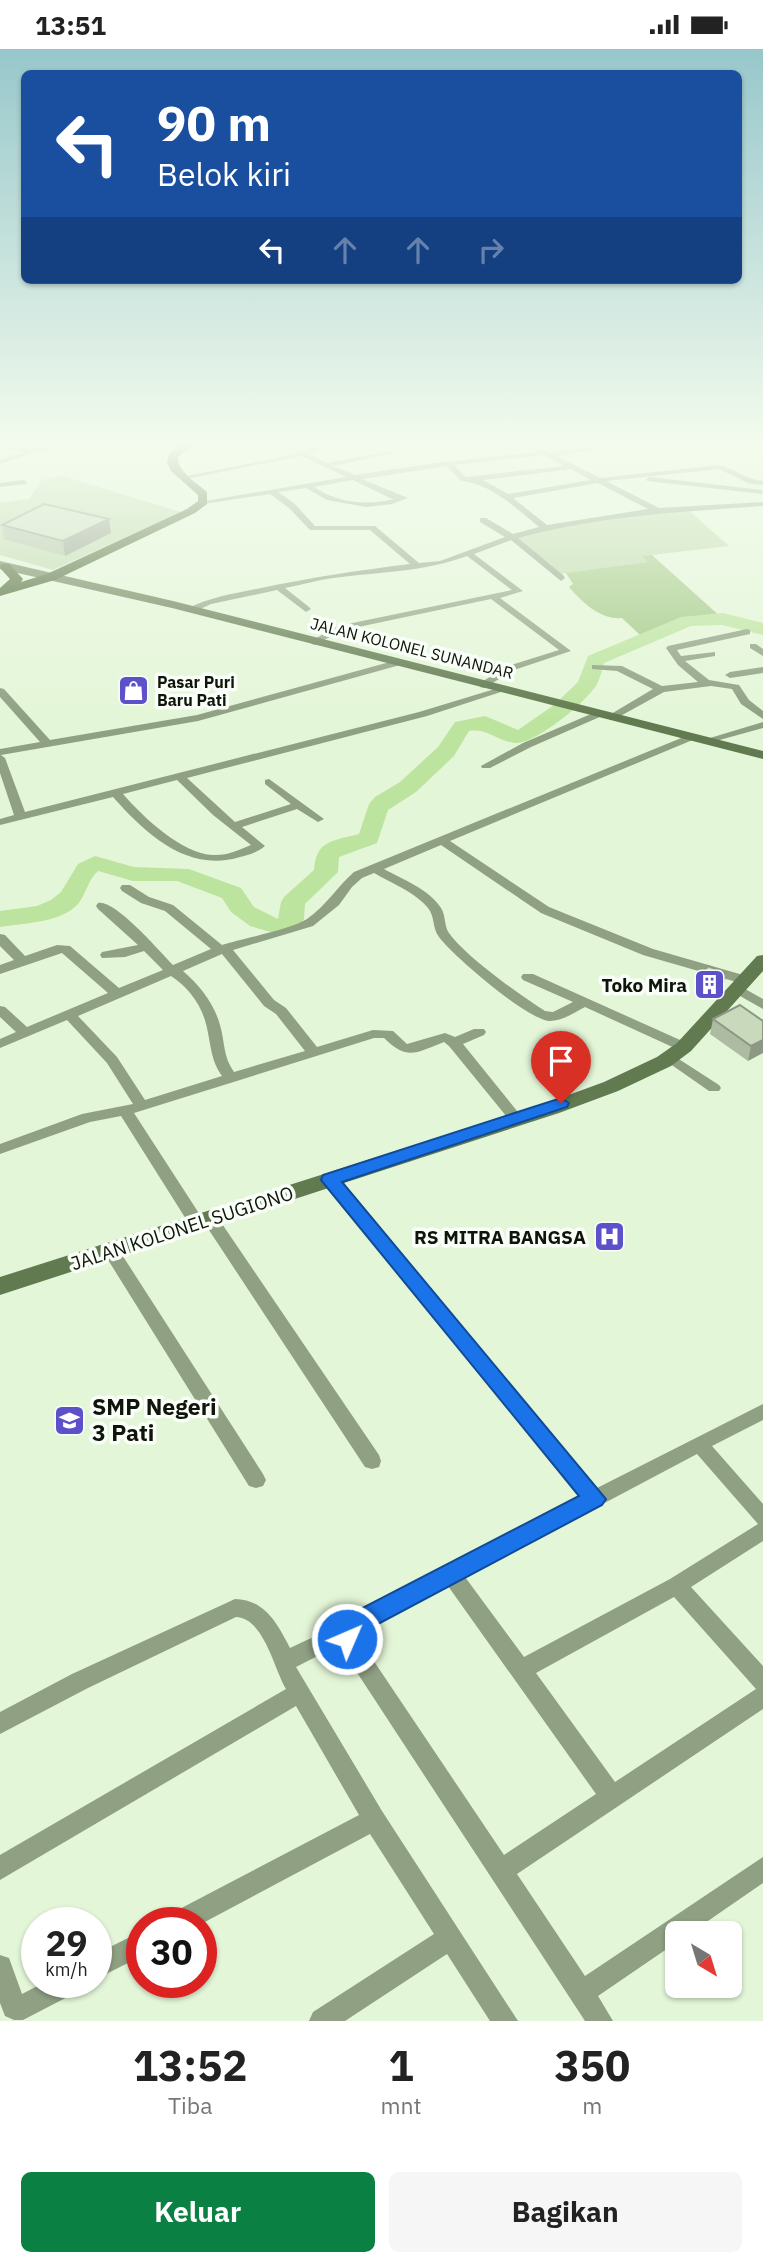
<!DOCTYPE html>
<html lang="id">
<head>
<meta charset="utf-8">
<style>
	body { margin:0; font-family:"IBM Plex Sans",sans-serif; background:#f6f6f6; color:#222; height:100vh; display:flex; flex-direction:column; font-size:26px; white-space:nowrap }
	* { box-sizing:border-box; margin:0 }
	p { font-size:23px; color:#767676 }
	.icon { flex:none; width:38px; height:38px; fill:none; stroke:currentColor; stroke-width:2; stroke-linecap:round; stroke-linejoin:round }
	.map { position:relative; height:1972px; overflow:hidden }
	.drawer { display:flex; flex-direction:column; background:#fff; flex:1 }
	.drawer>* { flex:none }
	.top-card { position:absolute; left:21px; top:21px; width:721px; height:214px; border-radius:10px; box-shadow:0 2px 5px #0004; background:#1a4fa0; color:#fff; overflow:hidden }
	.needle { width:46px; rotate:142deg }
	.tools { position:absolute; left:665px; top:1872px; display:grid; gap:14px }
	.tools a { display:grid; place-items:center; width:77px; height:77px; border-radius:10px; background:#fff; box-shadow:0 2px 5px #0004; font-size:35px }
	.speed { position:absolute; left:21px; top:1858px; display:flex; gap:14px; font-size:35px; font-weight:700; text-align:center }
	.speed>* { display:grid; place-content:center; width:91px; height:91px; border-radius:50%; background:#fff; box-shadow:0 2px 5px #0004; line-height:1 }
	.speed small { font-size:18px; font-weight:400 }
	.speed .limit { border:10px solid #d22; background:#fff; color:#111 }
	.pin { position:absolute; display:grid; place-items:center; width:60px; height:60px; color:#fff; margin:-72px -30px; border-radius:50% 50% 50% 0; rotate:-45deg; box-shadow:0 0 7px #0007 }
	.pin .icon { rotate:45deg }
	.me { position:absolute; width:77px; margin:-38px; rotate:45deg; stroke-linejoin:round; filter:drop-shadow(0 0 5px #0008) }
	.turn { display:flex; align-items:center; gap:24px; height:147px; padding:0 21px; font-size:32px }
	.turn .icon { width:91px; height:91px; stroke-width:2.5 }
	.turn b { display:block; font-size:49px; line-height:60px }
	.lanes { display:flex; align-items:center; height:66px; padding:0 21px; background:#0003; justify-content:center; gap:35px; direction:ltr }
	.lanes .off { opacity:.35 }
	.eta { display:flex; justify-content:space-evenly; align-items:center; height:119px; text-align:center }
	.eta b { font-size:42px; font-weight:700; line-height:49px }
	.action { display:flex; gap:14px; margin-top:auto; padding:14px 21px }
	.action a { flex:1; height:80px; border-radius:10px; background:#0b8043; color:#fff; font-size:28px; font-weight:700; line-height:80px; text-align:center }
	.action a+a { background:#f6f6f6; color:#222 }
	.status { display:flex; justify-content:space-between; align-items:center; height:49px; padding:0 35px; background:#fff; direction:ltr }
	.status svg { height:19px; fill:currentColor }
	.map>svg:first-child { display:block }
	.green { fill:#bcd7a9 }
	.forest { fill:#a1c783 }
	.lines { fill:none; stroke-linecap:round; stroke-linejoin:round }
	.river { fill:#bde49f; fill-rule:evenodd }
	.minor { fill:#8fa083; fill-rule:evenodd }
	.secondary { fill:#627a50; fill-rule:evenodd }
	.primary { fill:#425e2a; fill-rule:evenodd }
	.wall { fill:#acbba2 }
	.shaded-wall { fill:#8c9884 }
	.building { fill:#c8d9bc; stroke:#8c9884; stroke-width:2 }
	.route { fill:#1a73e8; stroke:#114b97; stroke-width:2 }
	.labels { text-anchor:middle; stroke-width:7; stroke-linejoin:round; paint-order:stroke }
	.far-street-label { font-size:16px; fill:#0f150a; stroke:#fafef8 }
	.far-poi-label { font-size:16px; font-weight:bold; fill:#0f150a; stroke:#fafef8; text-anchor:start }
	.poi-label { font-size:19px; font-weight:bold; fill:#0f150a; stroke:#fafef8; text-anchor:end }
	.street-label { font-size:19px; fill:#0f150a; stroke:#fafef8 }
	.near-poi-label { font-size:23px; font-weight:bold; fill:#0f150a; stroke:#fafef8; text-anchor:start }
</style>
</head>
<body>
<div class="status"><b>13:51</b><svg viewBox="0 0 49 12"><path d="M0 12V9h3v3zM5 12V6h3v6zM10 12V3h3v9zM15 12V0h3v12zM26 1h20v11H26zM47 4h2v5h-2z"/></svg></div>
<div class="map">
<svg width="763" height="1972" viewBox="0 0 763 1972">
	<rect width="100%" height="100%" fill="#e4f6d8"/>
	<path class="green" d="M62 427 181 463 53 521 0 506V454L29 450 42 431Z
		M686 459 729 497 643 507 649 513 560 525 512 488 553 477Z"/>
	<path class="forest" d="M652 506 723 570 688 572 657 587 640 586 622 569C600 571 582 553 569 538L573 535 566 524 648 513 642 507Z"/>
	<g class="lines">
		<path class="river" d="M723 564 763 574V586L722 576 691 577 604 614C602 621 600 629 597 635 588 652 534 696 515 694 497 692 487 679 469 682L454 707 416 743 388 761 377 794 339 808 338 823 305 855 304 870 296 881 281 886 250 877 231 863 222 849 177 832H133L98 822C88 831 86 845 78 855 61 874 24 874 0 878V862L37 857 51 851 61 843 78 815 95 807 134 818 189 820 241 839 254 858 278 870 281 853 284 848 314 821C316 791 333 792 359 785L369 755 375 748 400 733 438 698 455 673 485 667 518 681 554 656 578 633 588 607 681 568Z"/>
		<path class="minor" d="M73 392H91L33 404 0 415V411L24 403 0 399V395L30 400Z
			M190 392H222L213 397Z
			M335 392H347L309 405 327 414 390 402 394 404 334 417 355 426 435 414 537 403 519 392H528L550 404 601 395 605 397 604 399 557 407 600 429 719 416C734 419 747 431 763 432V436L748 434 719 420 606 432 659 459 763 453V457C680 463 599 467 518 489L564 527 565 529 561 532 511 491 474 505 523 542 500 549 571 602 514 621 484 639 480 638V634L508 617 559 601 491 550 344 581 314 596 309 593 338 577 512 541 467 507C424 523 379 523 333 529 317 531 301 536 285 539L309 558 311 560 306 563 277 541 211 555 194 563H188V559C211 548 236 544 261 539 309 529 360 521 410 515L370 481H310L289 459 270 445 203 455 199 453 346 428 302 407 186 430 182 428 292 406ZM544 406 564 417 466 428 454 416ZM447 417 461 432C492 435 516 459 539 478L513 485 486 469H480V473L505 488 440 512 419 514 375 477H315L295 455 278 443 306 439 327 451 366 458 392 455 408 449 362 430ZM571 420 591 431 508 445 483 431ZM353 431 390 449 394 450C366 457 338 454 314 438ZM598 434 648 460 547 476 513 449Z
			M650 428 762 441 763 445 647 432 646 430Z
			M23 431 27 433 26 435 0 438V434Z
			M747 580 750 581V585L677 601 681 607 715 603V607L685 612 709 631 739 636 749 651 763 662V670L741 655 732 640 711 637 664 643 615 670 611 671 606 668 653 640 617 622 592 620V616L622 617 662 637 698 633 678 616 666 599 668 597Z
			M750 595H756L763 600V607L750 599Z
			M397 611 402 614 400 616 198 672 1 706 5 709 25 763 419 663 498 639 507 641 427 667 187 729 235 773 291 755 265 735V731L269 730 324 770 318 773 297 760 242 778 265 797C258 803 249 806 240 808 187 824 146 785 113 748L0 776V770L14 766 0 724V700L40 693 0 648V639L4 640 50 691 197 666ZM177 731 213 766 251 796C239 801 226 807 213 806 182 805 143 768 123 745Z
			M763 618V624L730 629 725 626 730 623Z
			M598 662 602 663V667L531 698 490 719H482L481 717 523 694Z
			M763 673V679L705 695 700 692Z
			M691 685 695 686V690L450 792 549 858 653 900 750 928 752 931 750 934H740L643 906 541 864 441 796 384 820C402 830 429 840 441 859 446 867 444 877 449 884 466 908 520 946 545 962L553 963 573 953 523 931 521 928 523 925H533L689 995 691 998 689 1001H679L585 958C574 964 562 972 550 972 529 972 453 907 439 888 432 879 435 867 428 859 415 843 391 834 374 824L362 829 352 838 339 856 313 877 233 901 274 951 286 959 317 998 373 981 393 982 407 995 445 984 455 988 474 980H484L486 983 484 986 463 995 521 1067 523 1070 521 1073H511L449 997 444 993C415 1004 408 1012 384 989H374L134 1064 202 1169 210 1164 216 1166 379 1406 381 1412 379 1418 372 1420 365 1418 205 1175 203 1178H191L121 1067 90 1073 0 1105V1095L82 1065 133 1055 107 1014 67 971 0 999V990L16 983 0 968V957L5 958 27 978 108 944 62 904 0 925V916L14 911 0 897V885L5 886 25 907 57 896 70 897 119 939 163 921 144 902 125 908 102 909 100 906 102 903 138 896 98 860 96 857 98 854C116 851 159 902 173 916L211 900 165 862 141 854 122 842 120 839 122 836H130L149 848 173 856 222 896C242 890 291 880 307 870 326 857 337 838 354 823ZM222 905 264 957 276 965 305 1002 234 1023C223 1008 225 993 220 976 214 954 200 937 183 922ZM171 927C188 938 201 955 206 975 211 994 210 1010 222 1027L145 1051 117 1008 78 967Z
			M738 936 763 950V960L733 943 731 940Z
			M671 1005 719 1036 721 1039 719 1042H709L666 1012 664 1009 666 1006Z
			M330 1126 336 1127 597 1439 763 1355V1371L712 1397 763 1455V1492L691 1538 763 1617V1660L517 1825 585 1927 763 1808V1834L689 1885H677V1893L598 1947 613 1972H585L339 1596 296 1618 382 1762 518 1972H490L447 1905 345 1972H309L313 1963 434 1885 370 1785 201 1875 167 1874 170 1865 359 1766 296 1657 0 1831V1806L286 1640C274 1620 264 1569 236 1568L88 1639 0 1685V1663L72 1625 235 1550C265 1551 277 1574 290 1599L339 1576 346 1569 581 1447 324 1135 322 1131 324 1127ZM697 1405 758 1475 670 1530 524 1608 465 1528ZM448 1537 596 1745 504 1806 357 1587 360 1583ZM674 1548 756 1640 615 1733 536 1624Z
			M111 1196 117 1198 263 1425 266 1431 263 1437 256 1439 249 1437 105 1206 103 1202 105 1198Z
			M142 1882V1907L96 1930V1905Z
			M0 1906 9 1909 22 1945 43 1934H80L77 1943 23 1971H14L5 1967 0 1954Z"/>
		<path class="secondary" d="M0 512 173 552 763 702V710L172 559 0 520Z
			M763 906V922L691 1002 671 1017 618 1042 559 1064 0 1246V1228L544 1055 604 1033 657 1008 677 994 757 907Z"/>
		<path class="primary" d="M185 392H197L178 408C177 423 197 434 207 443V455L195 464 55 531 0 547V539L10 530 0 519 1 515H9L23 530 21 533 47 525 187 460 198 452V446L171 422 167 413 169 405Z"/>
	</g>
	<path class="wall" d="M109 470 111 484 65 507 4 490 2 476Z
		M726 924 724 934 713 945 696 938 697 929Z
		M713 970 763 972 748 1012 710 985Z"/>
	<path class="shaded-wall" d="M109 470 111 484 65 507 63 492Z
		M726 924 724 934 713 945 715 936Z
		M763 991V1004L748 1012 751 997Z"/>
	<path class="building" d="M44 455 109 470 63 492 2 476Z
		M708 917 726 924 715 936 697 929Z
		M740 956 763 972V991L751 997 713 970Z"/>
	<linearGradient id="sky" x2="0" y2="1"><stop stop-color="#97c7cb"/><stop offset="0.59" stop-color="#f3fbed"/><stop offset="1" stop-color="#f3fbed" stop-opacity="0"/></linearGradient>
	<rect width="763" height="669" fill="url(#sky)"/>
	<path class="route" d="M561 1049 569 1054 567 1058 342 1133 606 1450 602 1456 361 1584 355 1598 347 1601 338 1598 334 1583 345 1568 579 1447 321 1131 323 1126Z"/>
	<defs>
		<symbol id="shop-square" viewBox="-11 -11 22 22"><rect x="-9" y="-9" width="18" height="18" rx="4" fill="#5d51ca" stroke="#fafef8"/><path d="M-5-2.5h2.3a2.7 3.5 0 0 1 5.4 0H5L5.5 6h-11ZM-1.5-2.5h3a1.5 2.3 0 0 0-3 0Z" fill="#fff"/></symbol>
		<symbol id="building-square" viewBox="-11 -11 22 22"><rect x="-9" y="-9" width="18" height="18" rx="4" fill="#5d51ca" stroke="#fafef8"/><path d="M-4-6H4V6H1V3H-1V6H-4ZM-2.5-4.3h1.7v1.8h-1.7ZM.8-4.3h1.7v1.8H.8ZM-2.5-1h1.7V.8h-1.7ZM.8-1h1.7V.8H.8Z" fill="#fff"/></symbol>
		<symbol id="hospital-square" viewBox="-11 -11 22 22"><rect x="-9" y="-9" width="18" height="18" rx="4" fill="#5d51ca" stroke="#fafef8"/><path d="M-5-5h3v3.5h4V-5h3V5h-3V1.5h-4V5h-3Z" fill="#fff"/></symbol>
		<symbol id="school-square" viewBox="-11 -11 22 22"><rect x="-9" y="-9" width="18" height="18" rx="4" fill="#5d51ca" stroke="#fafef8"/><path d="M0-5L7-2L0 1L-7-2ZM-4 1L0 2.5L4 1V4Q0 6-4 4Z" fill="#fff"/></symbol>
	</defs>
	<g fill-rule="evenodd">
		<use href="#shop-square" x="116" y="624" width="35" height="35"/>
		<use href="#building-square" x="692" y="918" width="35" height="35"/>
		<use href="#hospital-square" x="592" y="1170" width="35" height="35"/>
		<use href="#school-square" x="52" y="1354" width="35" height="35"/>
	</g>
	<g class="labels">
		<g class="far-street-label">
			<text transform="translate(412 599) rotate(14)" y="6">JALAN KOLONEL SUNANDAR</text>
		</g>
		<g class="far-poi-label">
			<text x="157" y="639">Pasar Puri<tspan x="157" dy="18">Baru Pati</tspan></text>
		</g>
		<g class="poi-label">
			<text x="687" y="943">Toko Mira</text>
			<text x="586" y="1195">RS MITRA BANGSA</text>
		</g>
		<g class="street-label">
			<text transform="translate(182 1179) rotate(-18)" y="7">JALAN KOLONEL SUGIONO</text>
		</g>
		<g class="near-poi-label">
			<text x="92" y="1366">SMP Negeri<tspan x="92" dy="26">3 Pati</tspan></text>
		</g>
	</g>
</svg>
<div class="tools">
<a><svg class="needle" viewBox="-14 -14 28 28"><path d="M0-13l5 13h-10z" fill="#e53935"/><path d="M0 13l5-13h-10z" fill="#767676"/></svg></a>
</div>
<div class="speed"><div>29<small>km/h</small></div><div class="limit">30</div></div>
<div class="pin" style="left:561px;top:1054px;background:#d93025"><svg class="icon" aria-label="arrive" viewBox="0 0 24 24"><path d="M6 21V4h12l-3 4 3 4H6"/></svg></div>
<svg class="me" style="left:347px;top:1590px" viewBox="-20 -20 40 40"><circle r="17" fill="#1a73e8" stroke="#fff" stroke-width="3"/><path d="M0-11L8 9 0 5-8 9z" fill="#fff"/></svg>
<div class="top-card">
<div class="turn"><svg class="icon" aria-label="left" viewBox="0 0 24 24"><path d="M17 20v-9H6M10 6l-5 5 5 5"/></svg><div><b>90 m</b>Belok kiri</div></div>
<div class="lanes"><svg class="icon" aria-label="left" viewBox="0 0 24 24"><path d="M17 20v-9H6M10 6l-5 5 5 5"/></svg><svg class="icon off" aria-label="ahead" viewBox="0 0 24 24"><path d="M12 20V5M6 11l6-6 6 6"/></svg><svg class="icon off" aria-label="ahead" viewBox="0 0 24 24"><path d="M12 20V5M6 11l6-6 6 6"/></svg><svg class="icon off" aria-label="right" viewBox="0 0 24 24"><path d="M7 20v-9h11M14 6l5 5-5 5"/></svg></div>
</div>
</div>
<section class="drawer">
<div class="eta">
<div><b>13:52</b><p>Tiba</p></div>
<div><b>1</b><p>mnt</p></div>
<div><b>350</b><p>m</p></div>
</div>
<div class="action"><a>Keluar</a><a>Bagikan</a></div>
</section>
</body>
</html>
